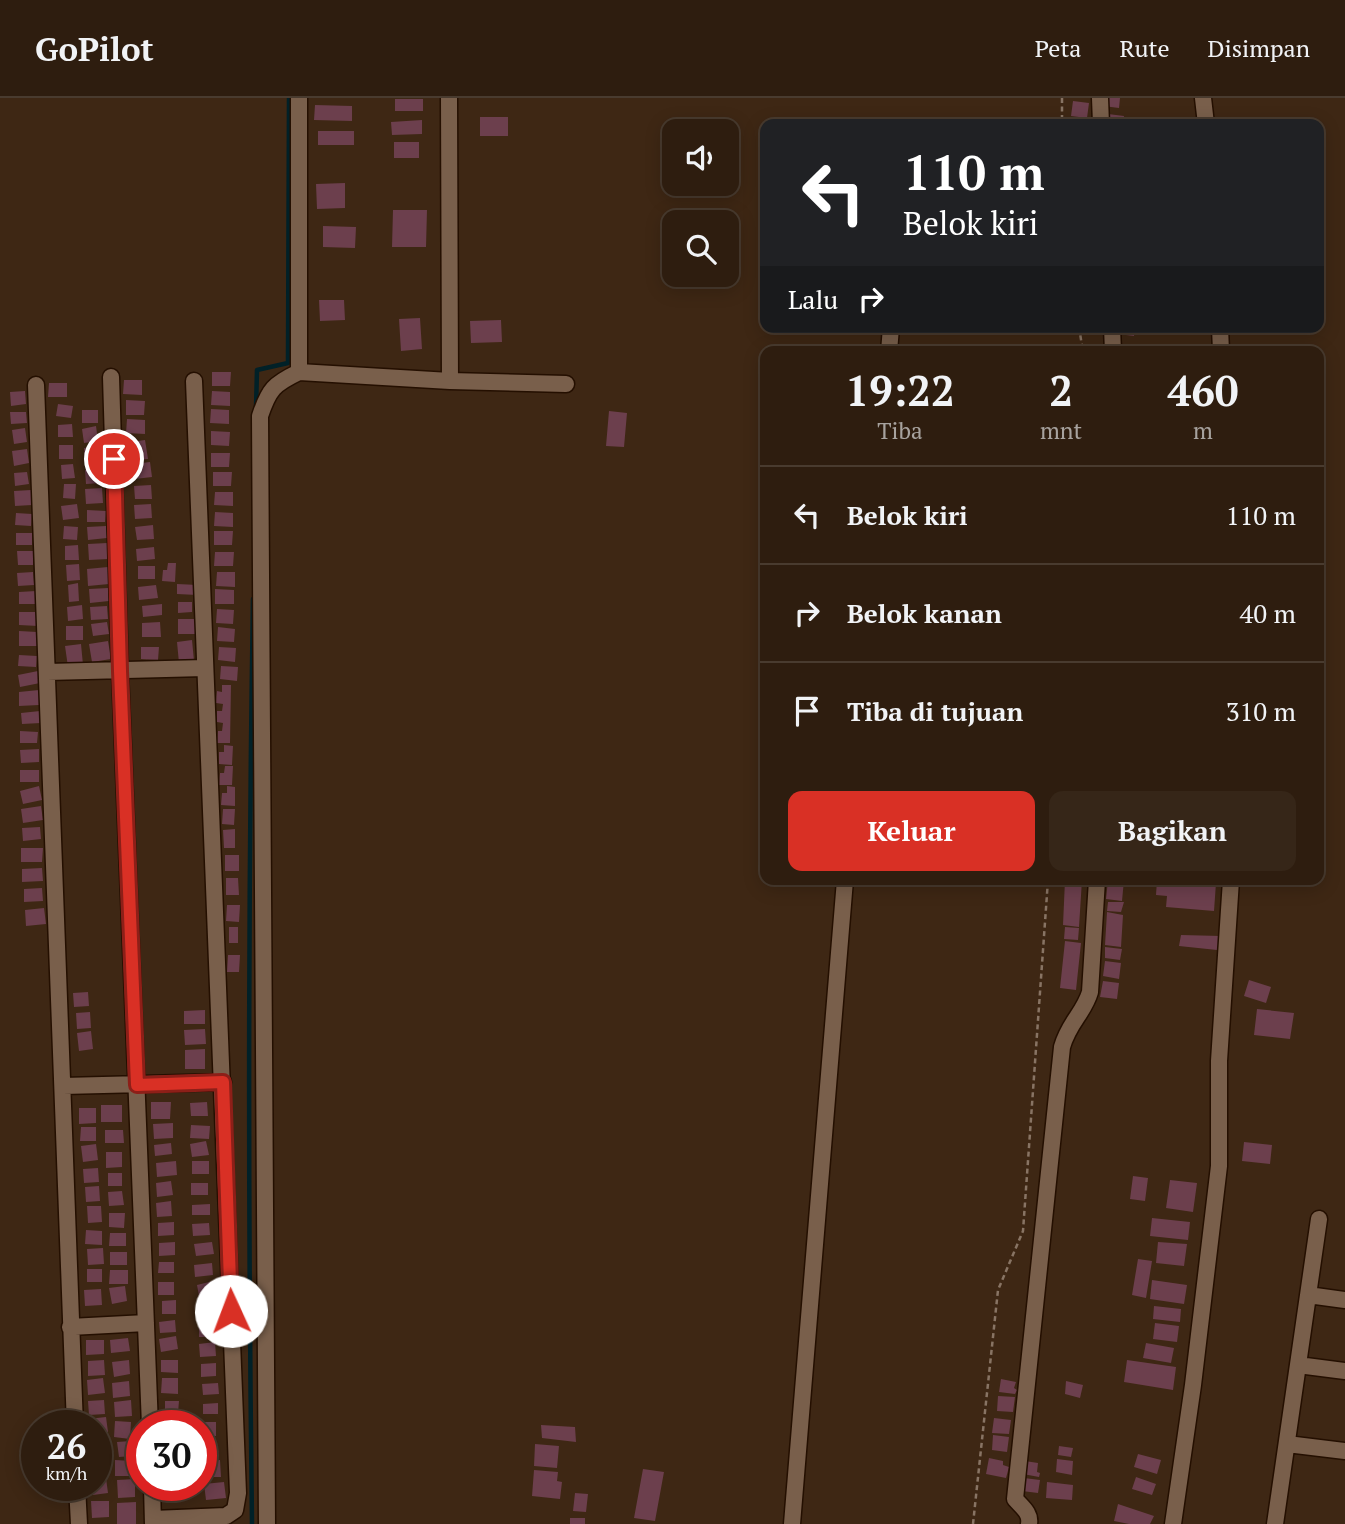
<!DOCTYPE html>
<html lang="id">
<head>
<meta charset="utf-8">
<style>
	body { margin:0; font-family:"PT Serif",serif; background:#362618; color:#f1f3f6; height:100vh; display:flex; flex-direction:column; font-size:26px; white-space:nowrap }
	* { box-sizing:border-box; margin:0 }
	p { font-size:23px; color:#a7a29e }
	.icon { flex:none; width:38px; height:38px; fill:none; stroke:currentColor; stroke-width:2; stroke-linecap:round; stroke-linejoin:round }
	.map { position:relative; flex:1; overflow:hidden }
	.panel { position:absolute; left:760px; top:248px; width:564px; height:539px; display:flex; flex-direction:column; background:#2e1d0f; border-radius:14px; box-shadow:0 4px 18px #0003,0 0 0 2px #493b2f }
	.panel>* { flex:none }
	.top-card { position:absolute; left:760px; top:21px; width:564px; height:214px; border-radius:14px; box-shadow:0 4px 18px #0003,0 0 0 2px #493b2f; background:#202124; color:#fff; overflow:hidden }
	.controls { position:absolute; left:662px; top:21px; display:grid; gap:14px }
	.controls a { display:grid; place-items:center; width:77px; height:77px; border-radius:14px; background:#2e1d0f; box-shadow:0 4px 18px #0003,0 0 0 2px #493b2f; font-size:35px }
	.speed { position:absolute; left:21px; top:1312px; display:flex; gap:14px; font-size:35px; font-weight:700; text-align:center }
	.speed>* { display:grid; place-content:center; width:91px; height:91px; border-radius:50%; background:#2e1d0f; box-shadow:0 4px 18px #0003,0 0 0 2px #493b2f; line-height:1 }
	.speed small { font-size:18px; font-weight:400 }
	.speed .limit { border:10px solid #d22; background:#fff; color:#111 }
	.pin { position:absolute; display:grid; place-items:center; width:60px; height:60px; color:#fff; margin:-30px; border:4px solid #fff; border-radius:50%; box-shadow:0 2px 7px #0007 }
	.me { position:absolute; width:77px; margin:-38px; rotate:358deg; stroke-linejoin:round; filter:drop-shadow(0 0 5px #0008) }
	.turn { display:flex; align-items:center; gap:24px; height:147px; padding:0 28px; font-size:32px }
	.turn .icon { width:91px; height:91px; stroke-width:2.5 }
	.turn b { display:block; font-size:49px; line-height:60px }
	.then { display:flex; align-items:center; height:66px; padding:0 28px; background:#0003; gap:14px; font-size:26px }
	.eta { display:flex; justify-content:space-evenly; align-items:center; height:119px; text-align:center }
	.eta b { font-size:42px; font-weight:800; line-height:49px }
	.button { display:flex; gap:14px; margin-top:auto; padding:14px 28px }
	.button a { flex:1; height:80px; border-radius:14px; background:#d93025; color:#fff; font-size:28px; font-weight:800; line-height:80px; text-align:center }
	.button a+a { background:#362618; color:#f1f3f6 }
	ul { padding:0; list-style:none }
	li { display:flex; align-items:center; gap:21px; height:98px; padding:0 28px; border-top:2px solid #493b2f }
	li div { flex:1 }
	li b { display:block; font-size:26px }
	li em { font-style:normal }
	header { display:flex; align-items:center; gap:42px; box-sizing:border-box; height:98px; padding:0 35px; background:#2e1d0f; border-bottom:2px solid #493b2f }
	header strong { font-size:33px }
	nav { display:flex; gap:38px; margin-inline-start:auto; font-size:24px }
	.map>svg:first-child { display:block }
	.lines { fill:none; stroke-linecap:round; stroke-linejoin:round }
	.stream { stroke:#012128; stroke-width:4.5 }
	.building { fill:#6c3f4d }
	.minor-casing { stroke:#240f00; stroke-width:19 }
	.path { stroke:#887464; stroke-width:2.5; stroke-dasharray:5 3.5; stroke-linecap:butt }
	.minor { stroke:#795f4b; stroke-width:16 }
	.route-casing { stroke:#8d1f18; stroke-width:18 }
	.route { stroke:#d93025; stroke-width:12 }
</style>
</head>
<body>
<header>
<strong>GoPilot</strong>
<nav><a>Peta</a><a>Rute</a><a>Disimpan</a></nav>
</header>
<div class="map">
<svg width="1345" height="1426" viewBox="0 0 1345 1426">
	<rect width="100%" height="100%" fill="#3e2714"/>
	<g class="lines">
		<path class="stream" d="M256 310 257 272 288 265 289 0
			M252 1426C248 1117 248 809 253 501"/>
	</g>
	<path class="building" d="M1104 0H1120L1119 10 1103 8Z
		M395 1H423V13H395Z
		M1073 3 1089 5 1087 20 1071 18Z
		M315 7 352 8V23L314 22Z
		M1108 16 1124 18 1123 26H1107Z
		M480 19H508V38H480Z
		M422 22V36L392 37 391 24Z
		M318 33H354V47H318Z
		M394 44H419V60H394Z
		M345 85V110L317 111 316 86Z
		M393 112H427L426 149H392Z
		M677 115 712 119 711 124H676Z
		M323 128 356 129 355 150 323 149Z
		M319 202H344L345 222 320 223Z
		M420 220 422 251 401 253 399 221Z
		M501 222 502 244 471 245 470 223Z
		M1119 229H1135L1134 238 1118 236Z
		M1120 246 1137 248 1136 254H1119Z
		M212 274H231L230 288H212Z
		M124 282H142V297L123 296Z
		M49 285H67V299H48Z
		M25 293 26 306 11 308 10 294Z
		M212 293 230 294V308L211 307Z
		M126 302 145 303 144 317H126Z
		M58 306 73 308 71 320 56 318Z
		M211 311 229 312V326L210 325Z
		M82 312H98V325H82Z
		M609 313 627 315 624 349 606 348Z
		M10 314H26L27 325 11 326Z
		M127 321 145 322V336L126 335Z
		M72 326 73 339H58V327Z
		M96 328 98 343 84 345 82 331Z
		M25 330 27 344 14 346 12 332Z
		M211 333 230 334 229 348 211 347Z
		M145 342 148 361 134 362 131 344Z
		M59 347H73V361H59Z
		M99 349 100 365H85L84 350Z
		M27 351 29 365 14 368 12 353Z
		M211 355H230L229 369H211Z
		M150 364 152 379 135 381 133 366Z
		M73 366 75 380 62 381 61 367Z
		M100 371 101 385 86 386 85 372Z
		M27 374 29 386 15 388 14 375Z
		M213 374H232L231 388H213Z
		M64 386H76L75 401 63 400Z
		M151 387 152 401H135L134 388Z
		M102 390 103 405 86 406 85 391Z
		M31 392 32 407 15 408 14 393Z
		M215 394H233V408L214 407Z
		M77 406 79 420 63 422 61 408Z
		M151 406 152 420 135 421 134 407Z
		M87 412 106 413 105 424H87Z
		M215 414 233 415V429L214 428Z
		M16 415 32 416 31 428 15 427Z
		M153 427 154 441 137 442 135 429Z
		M64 428 78 429 77 442 63 441Z
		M106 428 107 440 88 442 87 429Z
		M214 433H233L232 447H214Z
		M16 435H32V447H16Z
		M107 445 108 461 89 462 88 446Z
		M78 447 79 462H65V448Z
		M154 449 155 461 137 463 136 451Z
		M17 453H33V467H18Z
		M215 454H234L233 468H214Z
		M168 465H176L175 484 162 483 163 472H167Z
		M79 466 80 482 67 483 66 467Z
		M138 468H155V481H138Z
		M108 469 109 486 88 488 87 471Z
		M33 474 34 487 18 488 17 475Z
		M217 474H235V489L216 488Z
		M78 485 79 503 69 504 68 487Z
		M177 486 198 487 197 497 177 496Z
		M156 487 158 500 139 502 138 489Z
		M108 490 109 503 90 505 89 491Z
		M215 491 234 492V506H215Z
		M36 493V506H19V494Z
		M178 504H192V514L178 515Z
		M162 506V517L143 519 142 508Z
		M82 507 83 521 68 523 67 509Z
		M107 508 108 521 91 522 90 509Z
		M217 511 234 512 233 526 216 525Z
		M19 514H38V528L19 527Z
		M178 521H195V536H178Z
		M107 524 109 536 93 538 91 526Z
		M160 524 161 539H142V525Z
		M66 528H83V542H66Z
		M218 529 235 531 234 544 217 543Z
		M19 533 37 534V548H19Z
		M192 542 194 563 179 565 177 544Z
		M108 543 111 561 92 564 89 546Z
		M81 546 83 567 68 569 65 548Z
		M141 549H159L158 562 141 561Z
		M219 549 236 550 235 564 218 562Z
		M19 557 37 558 36 569 18 568Z
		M221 568 238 569 237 583 220 581Z
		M38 573 40 585 20 589 18 577Z
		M222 587H231L230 645H217L218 633H222L223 625 217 624V613H222L223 606 216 605 217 593 222 594Z
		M39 592V607L19 608V594Z
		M40 613 41 625 22 626 21 615Z
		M20 633 38 634 37 645H20Z
		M224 647 233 648 232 667 219 666V654H224Z
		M39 651V664L21 665 20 652Z
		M225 668H233L232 687H219L220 675H224Z
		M20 672H39V684H20Z
		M39 688 42 702 23 706 20 693Z
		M227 688 235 689V708L221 707 222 695H227Z
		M41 708 43 722 23 725 21 711Z
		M223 711H235L234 727 222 726Z
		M40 729 41 741 23 743 22 730Z
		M235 731V750H224L223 732Z
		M21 750H43L42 764H21Z
		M225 757H239V773H225Z
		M42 770 43 783 22 784V771Z
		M226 780H238L239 797H226Z
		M1065 782H1082L1079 829 1063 827Z
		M1108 782H1124L1122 803 1106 801Z
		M1157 782 1216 785 1214 813 1166 809 1167 798 1156 797Z
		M42 790 43 803 24 804V791Z
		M1108 804H1124L1121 814 1107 813Z
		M227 807H240L239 824 226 823Z
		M44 810 46 826 26 828 25 812Z
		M1107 814 1123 817 1121 849 1105 847Z
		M229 829H238V845H229Z
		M1065 829 1079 830 1078 842 1064 841Z
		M1181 837 1221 838 1217 852 1179 848Z
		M1065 843 1081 845 1076 892 1060 890Z
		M1105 849 1122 851 1120 862 1105 860Z
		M228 857H240L239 874H227Z
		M1105 863 1121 865 1119 881 1103 878Z
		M1249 882 1271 889 1266 905 1244 898Z
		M1103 883 1119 885 1117 901 1100 899Z
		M88 894 89 908 74 909 73 895Z
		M1257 911 1294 915 1290 941 1254 937Z
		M205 912V926H184V913Z
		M90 914 91 930 77 931 76 915Z
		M205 931 206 946 185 947 184 932Z
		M91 933 93 951 79 953 77 935Z
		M205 951V971H185V952Z
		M151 1004H171L170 1021H151Z
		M207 1004 208 1018H191L190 1005Z
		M101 1007H122V1024H101Z
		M79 1010H96V1025L79 1026Z
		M173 1025V1040L154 1041 153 1026Z
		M191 1027 210 1028 209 1041 190 1040Z
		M81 1029H96V1043H80Z
		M105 1032H123L124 1045H105Z
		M206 1043 209 1057 192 1059 190 1046Z
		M1244 1044 1272 1047 1270 1066 1242 1063Z
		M171 1045 172 1056 155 1058 154 1047Z
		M96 1046 98 1062 83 1064 81 1048Z
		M106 1054H122V1069L106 1070Z
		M176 1063 177 1077 157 1079 156 1065Z
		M192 1063H209V1076H192Z
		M98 1070 99 1084 84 1085 83 1071Z
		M108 1075H122V1088H108Z
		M1133 1078 1148 1080 1145 1103 1130 1101Z
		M1170 1082 1197 1085 1193 1114 1166 1110Z
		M171 1083 173 1097 157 1099 156 1085Z
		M191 1085H208V1097H191Z
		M99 1088 100 1103 86 1104 85 1089Z
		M122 1093 124 1107 109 1108 108 1094Z
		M171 1103 172 1118 157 1119 156 1105Z
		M210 1106V1117H192V1107Z
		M87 1108H101L102 1124 88 1125Z
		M109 1115H125L124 1130 109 1129Z
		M1152 1120 1190 1124 1188 1142 1150 1138Z
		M174 1124V1137L158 1138V1125Z
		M209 1125 210 1137 193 1138 192 1126Z
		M86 1132 102 1133V1147L85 1146Z
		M110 1135H126V1148H109Z
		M175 1144V1157L159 1158V1145Z
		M212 1144 214 1156 196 1158 194 1146Z
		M1158 1144 1187 1146 1184 1168 1156 1165Z
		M103 1150 104 1166 88 1167 87 1151Z
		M110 1154H127V1167H110Z
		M1138 1161 1152 1163 1146 1200 1132 1197Z
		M159 1164H174V1175H158Z
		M212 1165 213 1177 195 1179 194 1167Z
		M87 1171H102V1184H87Z
		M110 1172H128V1186H109Z
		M1152 1182 1187 1187 1184 1206 1150 1201Z
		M213 1183 215 1195 199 1198 197 1187Z
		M158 1184H174V1197H158Z
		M125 1188 127 1203 112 1206 109 1190Z
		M101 1191 102 1207 85 1208 84 1192Z
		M176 1202V1216H162V1203Z
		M215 1205 216 1218 196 1219V1206Z
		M1154 1208 1181 1211 1180 1224 1153 1221Z
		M175 1222 176 1234 160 1235 159 1224Z
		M1155 1225 1179 1228 1177 1244 1153 1241Z
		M199 1226H215V1239H199Z
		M176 1238 178 1251 161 1254 159 1241Z
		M128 1240 130 1253 111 1255 110 1242Z
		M86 1242H104V1256L86 1257Z
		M215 1244 216 1258 200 1259 199 1246Z
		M1146 1245 1174 1250 1171 1265 1143 1260Z
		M104 1262 105 1277 88 1278V1263Z
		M129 1262 130 1276 114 1279 112 1264Z
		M161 1262H178V1275L161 1274Z
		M1127 1262 1176 1269 1173 1292 1124 1284Z
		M216 1265V1278L201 1279V1266Z
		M103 1280 105 1295 88 1297 87 1282Z
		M162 1280H178V1296L161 1295Z
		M1001 1281 1016 1284 1014 1290 1017 1292 1015 1296 999 1294Z
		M129 1283 130 1298 113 1300 112 1285Z
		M1066 1283 1083 1287 1080 1300 1065 1296Z
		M218 1285 219 1296 203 1297 202 1286Z
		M998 1298 1015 1299 1013 1314 997 1313Z
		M104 1302 105 1316 89 1317 88 1303Z
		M131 1302 132 1318 115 1319 114 1304Z
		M165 1303H179L178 1315H165Z
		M218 1305V1316H203V1306Z
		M106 1319 108 1334 96 1336V1328H88V1321Z
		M994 1320 1011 1322 1009 1336 992 1335Z
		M165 1322H181V1328H164Z
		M115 1323 131 1324 130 1341 114 1339Z
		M203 1324H216V1338H203Z
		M541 1327 575 1329 576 1344 542 1340Z
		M993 1337 1009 1339 1007 1354 992 1352Z
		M106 1340 107 1354 96 1355V1341Z
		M131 1343 132 1358 119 1359 117 1344Z
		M203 1344H217L218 1359H204Z
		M535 1346 559 1348 557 1370 534 1368Z
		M1059 1348 1073 1350 1071 1359 1058 1357Z
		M1138 1356 1161 1362 1157 1376 1134 1369Z
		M989 1360 1003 1363V1367L1009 1369 1006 1380 986 1376Z
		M96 1361H109L108 1375H96Z
		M1057 1361 1073 1363 1072 1377 1056 1374Z
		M115 1362 132 1363 131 1378H115Z
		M220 1362 221 1379H205V1363Z
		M1025 1363 1038 1365 1037 1374 1040 1375 1039 1379 1023 1376Z
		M643 1371 664 1374 655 1423 634 1420Z
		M534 1372 558 1374 557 1383 562 1384 560 1401 532 1398Z
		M1136 1379 1156 1386 1152 1397 1132 1391Z
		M106 1380 108 1395 93 1397 92 1388H96V1382Z
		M1024 1380 1040 1382 1038 1395 1022 1393Z
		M135 1381V1399L118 1400 117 1382Z
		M224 1384 226 1400 206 1402 204 1386Z
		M1047 1384 1073 1387 1072 1402 1046 1400Z
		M168 1388H185V1402L168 1403Z
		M575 1395 588 1396 586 1414 573 1413Z
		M91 1403H109V1419L92 1420Z
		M136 1404V1426H117V1405Z
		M1118 1406 1154 1418 1150 1426H1129L1114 1423Z
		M570 1420H585V1426H570Z"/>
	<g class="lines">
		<defs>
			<path id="minor" d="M299 0V274
				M449 0 450 283
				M1100 0 1101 26
				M1203 0 1206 26
				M1112 229 1113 254
				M1220 229 1221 254
				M889 254 891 229
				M111 279 120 574 150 1328
				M36 287 75 1328
				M47 574 205 570
				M63 988 223 984
				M1308 1197 1345 1202
				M70 1229 146 1225
				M1298 1267 1345 1273
				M1287 1346 1345 1353
				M77 1388 79 1426
				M152 1388 153 1426
				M153 1421 226 1418 235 1412 238 1395 194 283
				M267 1426 260 318C269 291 274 286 299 274L450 283 566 286
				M792 1426 845 782
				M1029 1426C1031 1415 1022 1409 1015 1401L1062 949C1069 924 1084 915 1090 894L1097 782
				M1173 1426 1193 1287 1219 1068V963L1231 782
				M1275 1426 1319 1121"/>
		</defs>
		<use href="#minor" class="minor-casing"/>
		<path class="path" d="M1062 0V26
			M1079 229 1083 254
			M973 1426 998 1192 1023 1133 1048 782"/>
		<use href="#minor" class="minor"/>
	</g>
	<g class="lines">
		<defs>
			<path id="route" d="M114 361 120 573 137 987 223 984 231 1213"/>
		</defs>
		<use href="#route" class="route-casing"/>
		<use href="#route" class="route"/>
	</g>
</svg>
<div class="controls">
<a><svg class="icon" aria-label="sound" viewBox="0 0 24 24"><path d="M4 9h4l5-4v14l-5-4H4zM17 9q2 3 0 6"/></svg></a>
<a><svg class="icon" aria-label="search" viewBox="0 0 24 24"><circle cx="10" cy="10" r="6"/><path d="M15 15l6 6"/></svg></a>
</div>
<div class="speed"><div>26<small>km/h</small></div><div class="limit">30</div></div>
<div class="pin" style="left:114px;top:361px;background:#d93025"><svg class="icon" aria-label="arrive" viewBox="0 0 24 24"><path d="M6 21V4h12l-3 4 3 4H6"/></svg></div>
<svg class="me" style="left:231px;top:1213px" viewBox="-20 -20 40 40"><circle r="19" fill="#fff"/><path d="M0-13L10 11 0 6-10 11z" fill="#d93025"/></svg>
<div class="top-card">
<div class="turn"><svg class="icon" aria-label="left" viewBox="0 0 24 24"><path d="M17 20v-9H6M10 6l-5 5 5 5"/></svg><div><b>110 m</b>Belok kiri</div></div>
<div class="then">Lalu<svg class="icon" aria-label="right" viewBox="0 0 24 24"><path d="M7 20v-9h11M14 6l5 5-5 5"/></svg></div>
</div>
<section class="panel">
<div class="eta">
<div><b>19:22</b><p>Tiba</p></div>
<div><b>2</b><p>mnt</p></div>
<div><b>460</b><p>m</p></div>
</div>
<ul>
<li><svg class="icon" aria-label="left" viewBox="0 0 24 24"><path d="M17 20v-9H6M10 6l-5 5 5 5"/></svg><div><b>Belok kiri</b></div><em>110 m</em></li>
<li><svg class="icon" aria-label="right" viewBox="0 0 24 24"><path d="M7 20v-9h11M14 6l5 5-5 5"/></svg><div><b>Belok kanan</b></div><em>40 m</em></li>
<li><svg class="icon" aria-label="arrive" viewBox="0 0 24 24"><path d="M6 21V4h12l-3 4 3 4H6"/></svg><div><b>Tiba di tujuan</b></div><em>310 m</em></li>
</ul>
<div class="button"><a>Keluar</a><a>Bagikan</a></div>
</section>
</div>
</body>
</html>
